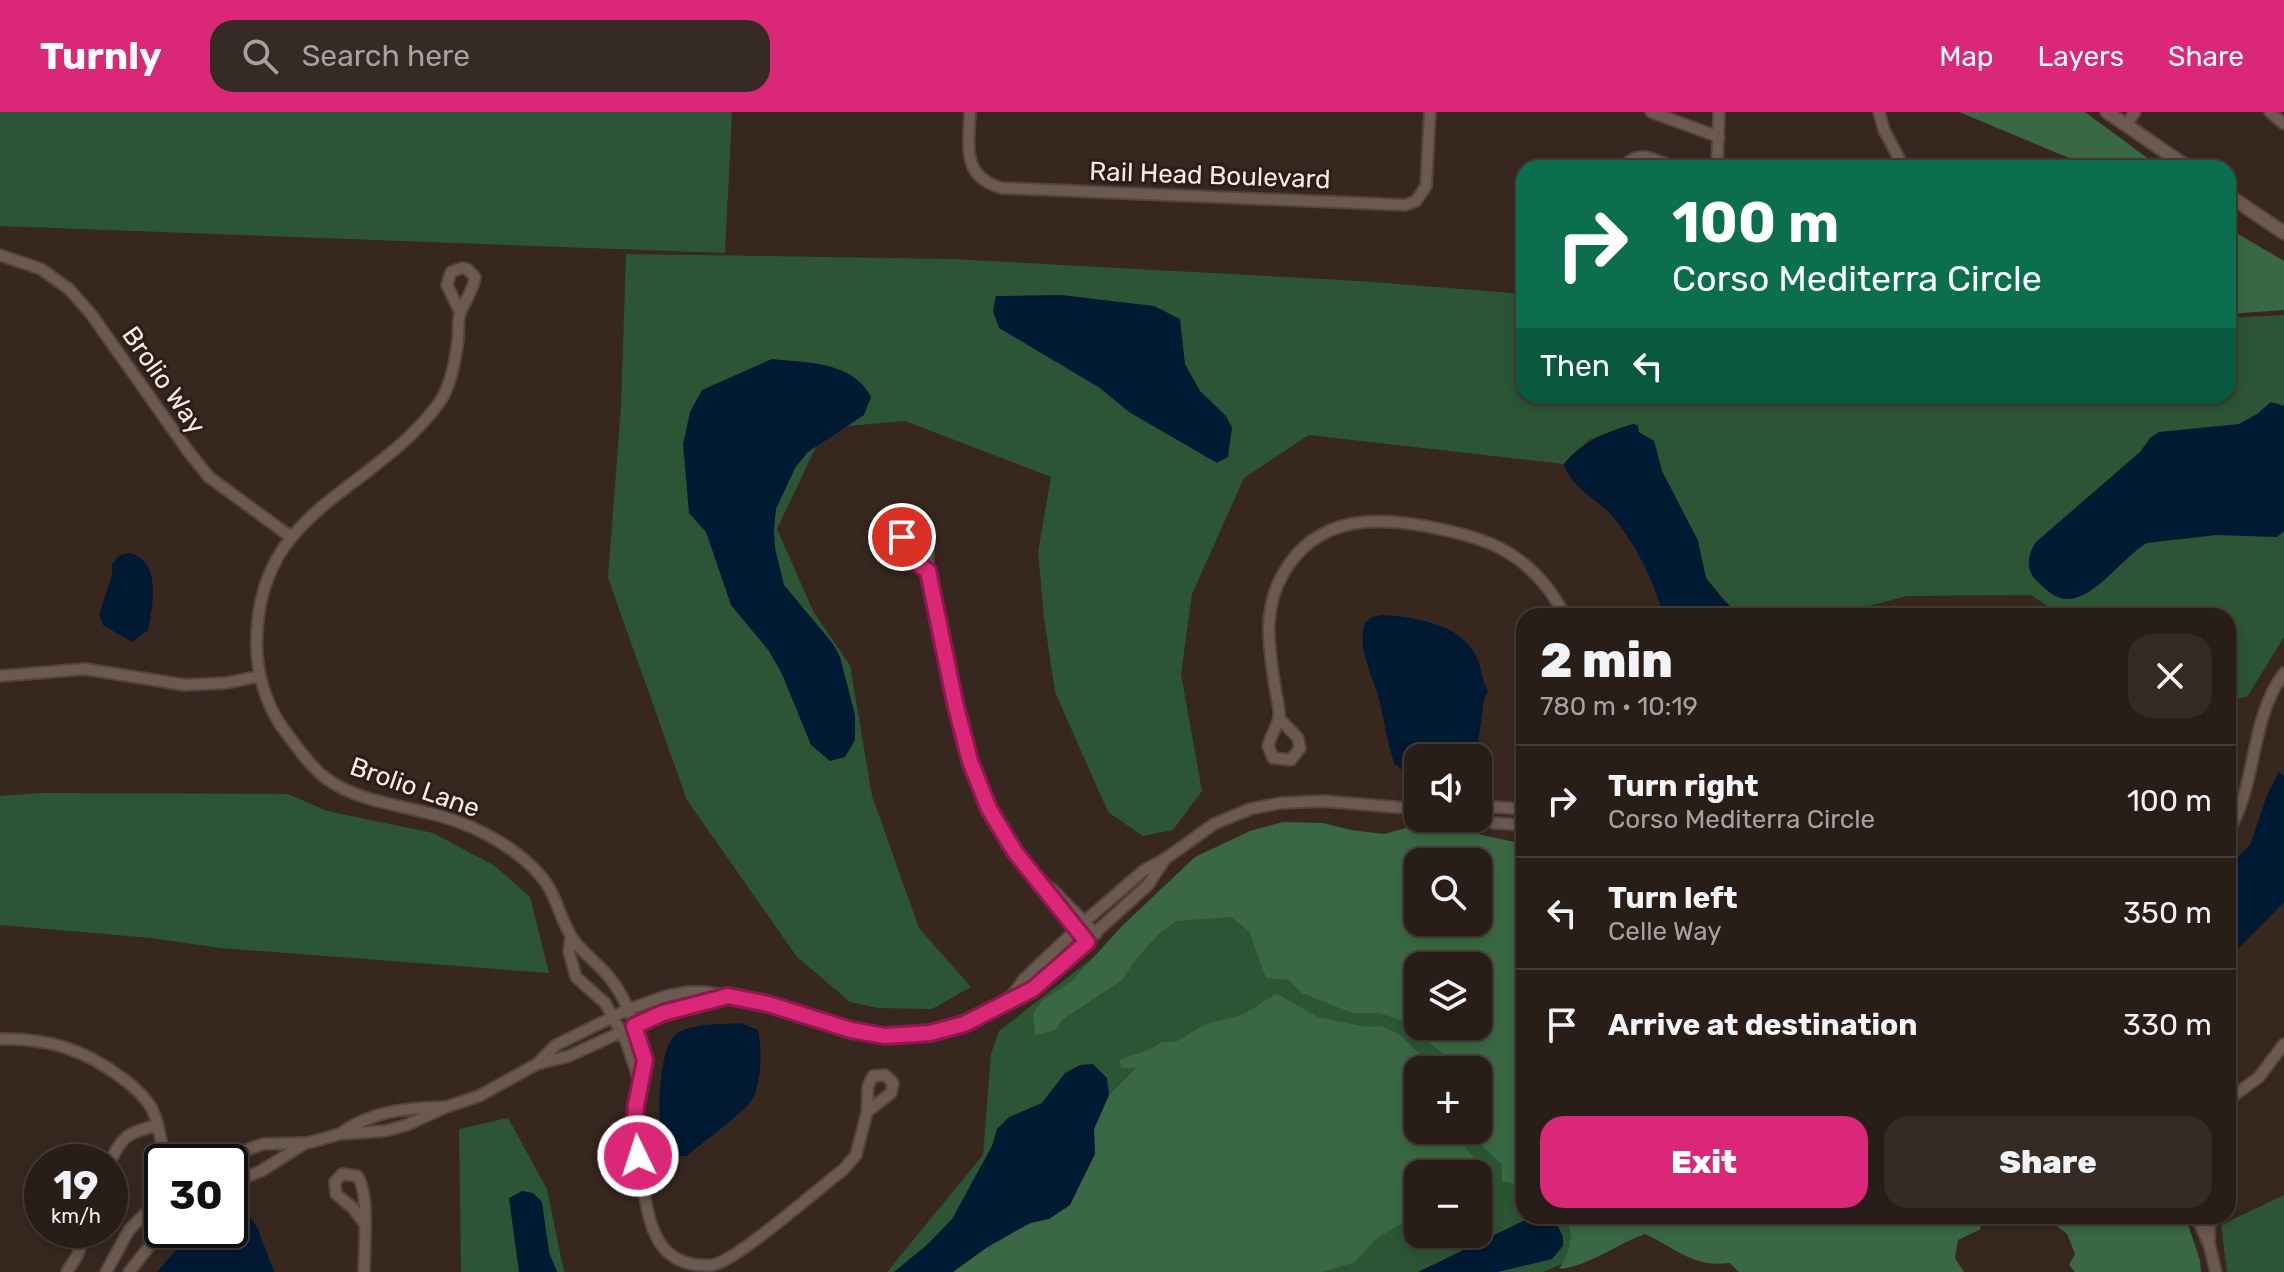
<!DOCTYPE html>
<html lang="en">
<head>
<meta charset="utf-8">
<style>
	body { margin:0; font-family:Rubik,sans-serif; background:#352a24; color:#f1f3f6; height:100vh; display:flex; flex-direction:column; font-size:30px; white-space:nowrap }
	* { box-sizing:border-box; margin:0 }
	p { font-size:26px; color:#a5a2a1 }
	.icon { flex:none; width:44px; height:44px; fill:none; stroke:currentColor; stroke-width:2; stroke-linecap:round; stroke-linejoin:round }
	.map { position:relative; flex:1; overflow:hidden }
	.drawer { position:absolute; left:1516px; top:496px; width:720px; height:616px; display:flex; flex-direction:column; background:#291d17; border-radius:24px; box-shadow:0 4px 12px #0003,0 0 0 2px #453b36 }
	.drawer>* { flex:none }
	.top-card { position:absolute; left:1516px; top:48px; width:720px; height:244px; border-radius:24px; box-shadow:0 4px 12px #0003,0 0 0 2px #453b36; background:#0b6e4f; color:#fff; overflow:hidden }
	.controls { position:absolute; left:1404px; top:632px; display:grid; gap:16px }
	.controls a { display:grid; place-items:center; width:88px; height:88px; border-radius:16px; background:#291d17; box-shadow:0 4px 12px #0003,0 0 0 2px #453b36; font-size:40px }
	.speed { position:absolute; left:24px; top:1032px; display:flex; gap:16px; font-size:40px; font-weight:700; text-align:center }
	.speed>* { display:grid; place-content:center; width:104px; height:104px; border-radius:50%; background:#291d17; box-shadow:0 4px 12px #0003,0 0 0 2px #453b36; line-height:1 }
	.speed small { font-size:20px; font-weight:400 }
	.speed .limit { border:4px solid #111; border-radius:12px; background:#fff; color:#111 }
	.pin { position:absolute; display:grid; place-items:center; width:68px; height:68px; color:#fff; margin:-34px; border:4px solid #fff; border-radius:50%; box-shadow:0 2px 8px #0007 }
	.me { position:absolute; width:88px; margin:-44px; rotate:356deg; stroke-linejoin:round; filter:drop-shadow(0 0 6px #0008) }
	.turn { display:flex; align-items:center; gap:28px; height:168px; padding:0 24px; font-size:36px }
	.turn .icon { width:104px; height:104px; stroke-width:2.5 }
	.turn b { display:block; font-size:56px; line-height:68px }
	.then { display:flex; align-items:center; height:76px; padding:0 24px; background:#0003; gap:16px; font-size:30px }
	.round { display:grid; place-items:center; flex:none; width:84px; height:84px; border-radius:24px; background:#352a24 }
	.head { display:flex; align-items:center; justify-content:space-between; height:136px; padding:0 24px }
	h1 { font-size:48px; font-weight:800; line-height:60px }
	.button { display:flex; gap:16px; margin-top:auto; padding:16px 24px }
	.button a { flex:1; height:92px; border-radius:24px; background:#db2777; color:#fff; font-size:32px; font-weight:800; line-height:92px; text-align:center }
	.button a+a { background:#352a24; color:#f1f3f6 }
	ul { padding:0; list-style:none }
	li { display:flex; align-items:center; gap:24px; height:112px; padding:0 24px; border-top:2px solid #453b36 }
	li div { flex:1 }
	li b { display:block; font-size:30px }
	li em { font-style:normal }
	header { display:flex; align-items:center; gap:48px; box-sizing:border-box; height:112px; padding:0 40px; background:#db2777; color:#fff }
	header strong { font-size:38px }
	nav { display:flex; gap:44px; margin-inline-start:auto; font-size:28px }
	.search { width:560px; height:72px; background:#352a24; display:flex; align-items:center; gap:20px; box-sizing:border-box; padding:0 28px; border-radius:24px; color:#a5a2a1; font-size:30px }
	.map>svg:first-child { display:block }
	.green { fill:#2c5535; fill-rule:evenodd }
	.forest { fill:#3a6844; fill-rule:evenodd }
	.water { fill:#001a33 }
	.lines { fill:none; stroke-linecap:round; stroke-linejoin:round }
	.minor-casing { stroke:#52443e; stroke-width:14 }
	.tertiary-casing { stroke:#52443e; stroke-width:16 }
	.minor { stroke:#6c5950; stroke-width:10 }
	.tertiary { stroke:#6c5950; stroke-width:12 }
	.route-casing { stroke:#8e194d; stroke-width:20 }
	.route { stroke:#db2777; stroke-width:14 }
	.labels { text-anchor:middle; stroke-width:6; stroke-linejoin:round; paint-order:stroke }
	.street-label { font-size:26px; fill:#f8ece7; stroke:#2d1d16 }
</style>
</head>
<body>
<header>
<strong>Turnly</strong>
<div class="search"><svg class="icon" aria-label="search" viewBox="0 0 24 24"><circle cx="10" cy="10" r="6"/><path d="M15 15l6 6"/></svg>Search here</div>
<nav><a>Map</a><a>Layers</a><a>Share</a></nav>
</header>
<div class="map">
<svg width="2284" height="1160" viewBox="0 0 2284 1160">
	<rect width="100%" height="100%" fill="#37271f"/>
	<path class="green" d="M0 0H732L725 141 0 114Z
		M626 142 952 147 1360 169 1524 182V284H2228V206L2284 203V525L2247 585 2228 588V504H2063L2031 483 1907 484 1830 504H1743L1734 499 1706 466 1698 429 1662 359 1654 329 1617 317 1589 328 1564 352 1309 323 1244 366 1192 482 1181 562 1202 679 1173 718 1143 724 1108 700 1055 580 1044 506 1038 440 1051 365 905 309 825 316 777 417 813 499 850 553 872 684 919 816 971 875 932 897 878 896 850 890 797 845 687 688 608 466 621 295Z
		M39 681 288 682 327 699 433 721 495 754 530 785 549 861 221 836 151 826 0 813V684Z
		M1205 748 1418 914 1474 943 1524 1015V1104H1584L1580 1144 1543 1160H887L983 1043 991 942 999 919 1162 792ZM1418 958H1478V1018H1418ZM1418 1062H1478V1122H1418Z
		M508 1006 547 1077 564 1160H461L459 1017Z
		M2284 1083V1160H2227L2221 1113Z"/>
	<path class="forest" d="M1959 0H2085L2161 56H2093Z
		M2228 116 2284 149V198L2228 202Z
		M1283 710 1323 711 1351 718 1384 722 1417 713 1454 717 1524 732V1073L1502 1069V1052L1484 1036 1471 1018H1478V958H1455L1441 940 1403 909 1379 901H1352L1302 881 1289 868 1266 866 1249 819 1231 805 1176 809 1158 823 1137 846 1121 869 1063 907 1055 918 1035 924 1033 901 1043 888 1072 869 1122 814 1195 745 1250 719ZM1418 750H1478V810H1418ZM1478 854V914H1418V854Z
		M1277 882 1318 905 1366 915 1381 914 1399 922 1436 958H1418V1018H1455L1456 1024 1476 1048 1481 1068 1478 1070V1062H1418V1102L1377 1126 1355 1150 1323 1160H953C982 1139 1013 1115 1049 1106L1095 1042 1094 1017 1109 983 1136 956H1121L1120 948C1135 941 1148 941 1161 930 1186 931 1182 924 1201 915 1213 908 1226 908 1238 904 1252 899 1264 888 1277 882Z
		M1566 1104H1974L1981 1117 1958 1128 1955 1146 1964 1160H1739L1730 1151C1694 1156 1677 1137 1645 1122 1616 1132 1590 1154 1559 1157 1571 1138 1574 1125 1566 1104Z
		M2044 1104H2185L2200 1148 2201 1160H2075L2069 1153 2075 1142 2067 1122Z"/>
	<path class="water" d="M1061 183 1154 194 1180 207 1185 252 1200 279 1226 304 1232 315 1228 345 1217 351 1129 300 1100 276 999 216 993 199 996 184Z
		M772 247C807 251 853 249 871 285L864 303 808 340 795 356 776 397 774 417 775 436 784 473 833 532 840 545 855 603V628L845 645 830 649 811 633 782 562 769 539 731 493 706 420 689 401 683 332 690 300 702 278Z
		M2271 290 2284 294V419L2277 425 2216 423 2147 431C2119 446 2082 509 2048 479 2042 474 2034 468 2031 461 2026 450 2030 439 2036 430L2140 340 2150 326 2159 320 2239 312 2257 302Z
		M1633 312 1638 313 1639 320 1654 329 1662 359 1698 429 1706 466 1724 489 1743 504H1663C1654 468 1637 434 1613 405 1596 385 1572 378 1564 352 1581 330 1607 320 1633 312Z
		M130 441C162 450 153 493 148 518L132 530 103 513 99 503 112 463V452L120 443Z
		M1383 503C1415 505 1461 512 1476 544 1482 555 1481 568 1488 579L1484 588 1476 646H1418V659L1401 657 1394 651C1387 629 1384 606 1378 584 1371 560 1357 536 1365 511L1372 505Z
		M2279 660 2284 664V790L2228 847V755L2250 733 2267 683Z
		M741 911 758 918C762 939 762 967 753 986 746 1000 701 1031 687 1044H674C670 1039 665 1034 663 1029 656 1009 659 939 674 924 690 910 721 913 741 911Z
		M1093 952 1107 966 1109 983 1094 1017 1095 1042 1070 1093 1049 1107 1030 1111 986 1136 953 1160H894L928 1132 952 1107 992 1034 997 1017 1009 1005 1042 991 1065 961 1080 953Z
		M522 1079 533 1081 542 1090 549 1140 557 1160H519L509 1086Z
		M233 1097 248 1101 258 1117 274 1160H157L193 1118H230V1098Z
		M1540 1104 1554 1105 1563 1125V1134L1552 1147 1498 1160H1418L1525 1108Z"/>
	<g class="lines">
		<defs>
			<path id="minor" d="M970 0C969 33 961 65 1002 76L1405 93 1416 89 1426 74 1430 0
				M1651 0 1719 25
				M1879 0 1884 18 1904 56
				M2270 0 2284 12
				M2126 13 2135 0
				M1624 56C1636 35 1658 49 1675 56
				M1717 56 1719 0
				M0 143 41 157 69 177 91 202 188 339 209 365 291 425
				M460 200 447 173 451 160 462 156 467 157 475 165C473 179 466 187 461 199 457 207 459 219 458 228 455 249 451 274 439 291 370 385 250 396 257 542 259 571 270 601 288 623 299 638 312 656 327 667 354 687 392 692 424 700 466 709 510 730 539 762 557 781 559 807 573 827 583 842 598 851 609 865 625 884 636 914 643 938 648 957 637 976 636 995 634 1020 638 1044 642 1068 649 1111 655 1157 712 1153 734 1151 819 1076 843 1058L856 1043 867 1000 891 981 893 971 885 963 873 964 868 974 867 1000
				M928 459 903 441 902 425 907 419 921 418 928 424V459L955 591 970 649 989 697 1015 740 1087 830
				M0 564 85 557 185 573 226 571 260 564
				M1279 606 1298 626 1300 636 1291 648 1273 646 1268 634C1270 624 1278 614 1279 605 1280 596 1276 584 1275 575 1269 536 1262 498 1283 462 1317 401 1381 404 1440 417 1468 423 1495 430 1519 448 1539 463 1554 482 1565 504
				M1478 698 1494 695 1524 697
				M1478 705 1494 711 1524 713
				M2228 720C2258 671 2249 608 2284 561
				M1043 772 1052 777 1096 822
				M571 825 569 840 576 865 605 891 626 929 639 968
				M728 884 663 901 569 944 537 952 556 933 627 898 666 884 688 880H705L747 887 851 918 885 924 930 921 964 912 1033 877 1148 773 1165 747
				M1011 885 1024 867 1084 810 1143 759 1165 747 1214 712 1250 697 1281 691 1323 689 1418 697
				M0 927C47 926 84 937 122 966 133 974 145 984 152 997 161 1014 159 1033 168 1050
				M2228 988 2259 965 2284 932
				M340 1022C370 999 407 996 444 995
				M110 1050C123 1022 129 1021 158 1013
				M213 1050 263 1032 302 1031
				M230 1071 261 1059 304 1032 340 1022 385 1019 407 1013 446 995 479 984 537 952
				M2196 1104 2209 1132 2216 1160
				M364 1111 353 1096 336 1082 335 1070 342 1062 357 1064C370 1080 364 1137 364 1160
				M2209 1130 2210 1104
				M67 1160 78 1142 86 1118
				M106 1160 129 1118 162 1085
				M129 1160 162 1118"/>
			<path id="tertiary" d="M2107 0 2189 56
				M2228 83 2284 121"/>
		</defs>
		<use href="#minor" class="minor-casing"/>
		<use href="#tertiary" class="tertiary-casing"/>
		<use href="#minor" class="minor"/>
		<use href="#tertiary" class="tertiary"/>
	</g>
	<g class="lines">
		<defs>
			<path id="route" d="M638 1044 634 1020 636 993 645 948 634 914 663 901 728 884 768 892 851 918 885 924 930 921 964 912 1033 877 1087 830 1015 740 989 697 970 649 955 591 928 459 903 441 902 425"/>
		</defs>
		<use href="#route" class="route-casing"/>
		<use href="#route" class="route"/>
	</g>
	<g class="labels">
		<g class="street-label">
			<text transform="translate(1210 63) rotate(2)" y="9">Rail Head Boulevard</text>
			<text transform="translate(164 268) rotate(55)" y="9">Brolio Way</text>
			<text transform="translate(415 675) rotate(19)" y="9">Brolio Lane</text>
		</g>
	</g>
</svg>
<div class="controls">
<a><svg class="icon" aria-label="sound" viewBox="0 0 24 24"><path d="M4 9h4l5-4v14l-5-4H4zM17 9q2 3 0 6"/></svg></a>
<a><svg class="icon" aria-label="search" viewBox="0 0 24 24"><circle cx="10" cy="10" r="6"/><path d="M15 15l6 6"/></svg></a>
<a><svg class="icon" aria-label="layers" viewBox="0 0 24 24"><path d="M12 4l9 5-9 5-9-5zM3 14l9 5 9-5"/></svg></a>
<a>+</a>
<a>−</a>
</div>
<div class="speed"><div>19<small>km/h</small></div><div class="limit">30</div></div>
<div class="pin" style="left:902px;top:425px;background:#d93025"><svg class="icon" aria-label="arrive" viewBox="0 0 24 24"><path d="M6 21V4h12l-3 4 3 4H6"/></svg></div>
<svg class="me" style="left:638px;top:1044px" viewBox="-20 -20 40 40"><circle r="17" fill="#db2777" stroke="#fff" stroke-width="3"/><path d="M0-11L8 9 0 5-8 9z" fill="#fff"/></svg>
<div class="top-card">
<div class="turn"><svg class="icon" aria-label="right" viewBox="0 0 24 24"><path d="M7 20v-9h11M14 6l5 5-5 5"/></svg><div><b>100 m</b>Corso Mediterra Circle</div></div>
<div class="then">Then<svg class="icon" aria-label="left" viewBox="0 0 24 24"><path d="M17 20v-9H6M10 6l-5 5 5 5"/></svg></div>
</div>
<section class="drawer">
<div class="head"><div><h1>2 min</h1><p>780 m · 10:19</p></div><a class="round"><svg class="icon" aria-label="close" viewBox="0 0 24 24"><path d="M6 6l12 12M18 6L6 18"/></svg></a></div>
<ul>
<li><svg class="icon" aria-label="right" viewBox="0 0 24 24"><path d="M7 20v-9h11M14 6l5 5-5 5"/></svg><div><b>Turn right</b><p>Corso Mediterra Circle</p></div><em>100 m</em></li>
<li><svg class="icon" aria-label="left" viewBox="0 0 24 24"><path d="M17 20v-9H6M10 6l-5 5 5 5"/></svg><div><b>Turn left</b><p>Celle Way</p></div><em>350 m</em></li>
<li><svg class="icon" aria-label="arrive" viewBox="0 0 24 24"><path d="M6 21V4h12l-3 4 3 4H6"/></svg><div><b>Arrive at destination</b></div><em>330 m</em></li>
</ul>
<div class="button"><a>Exit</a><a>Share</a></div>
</section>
</div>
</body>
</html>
